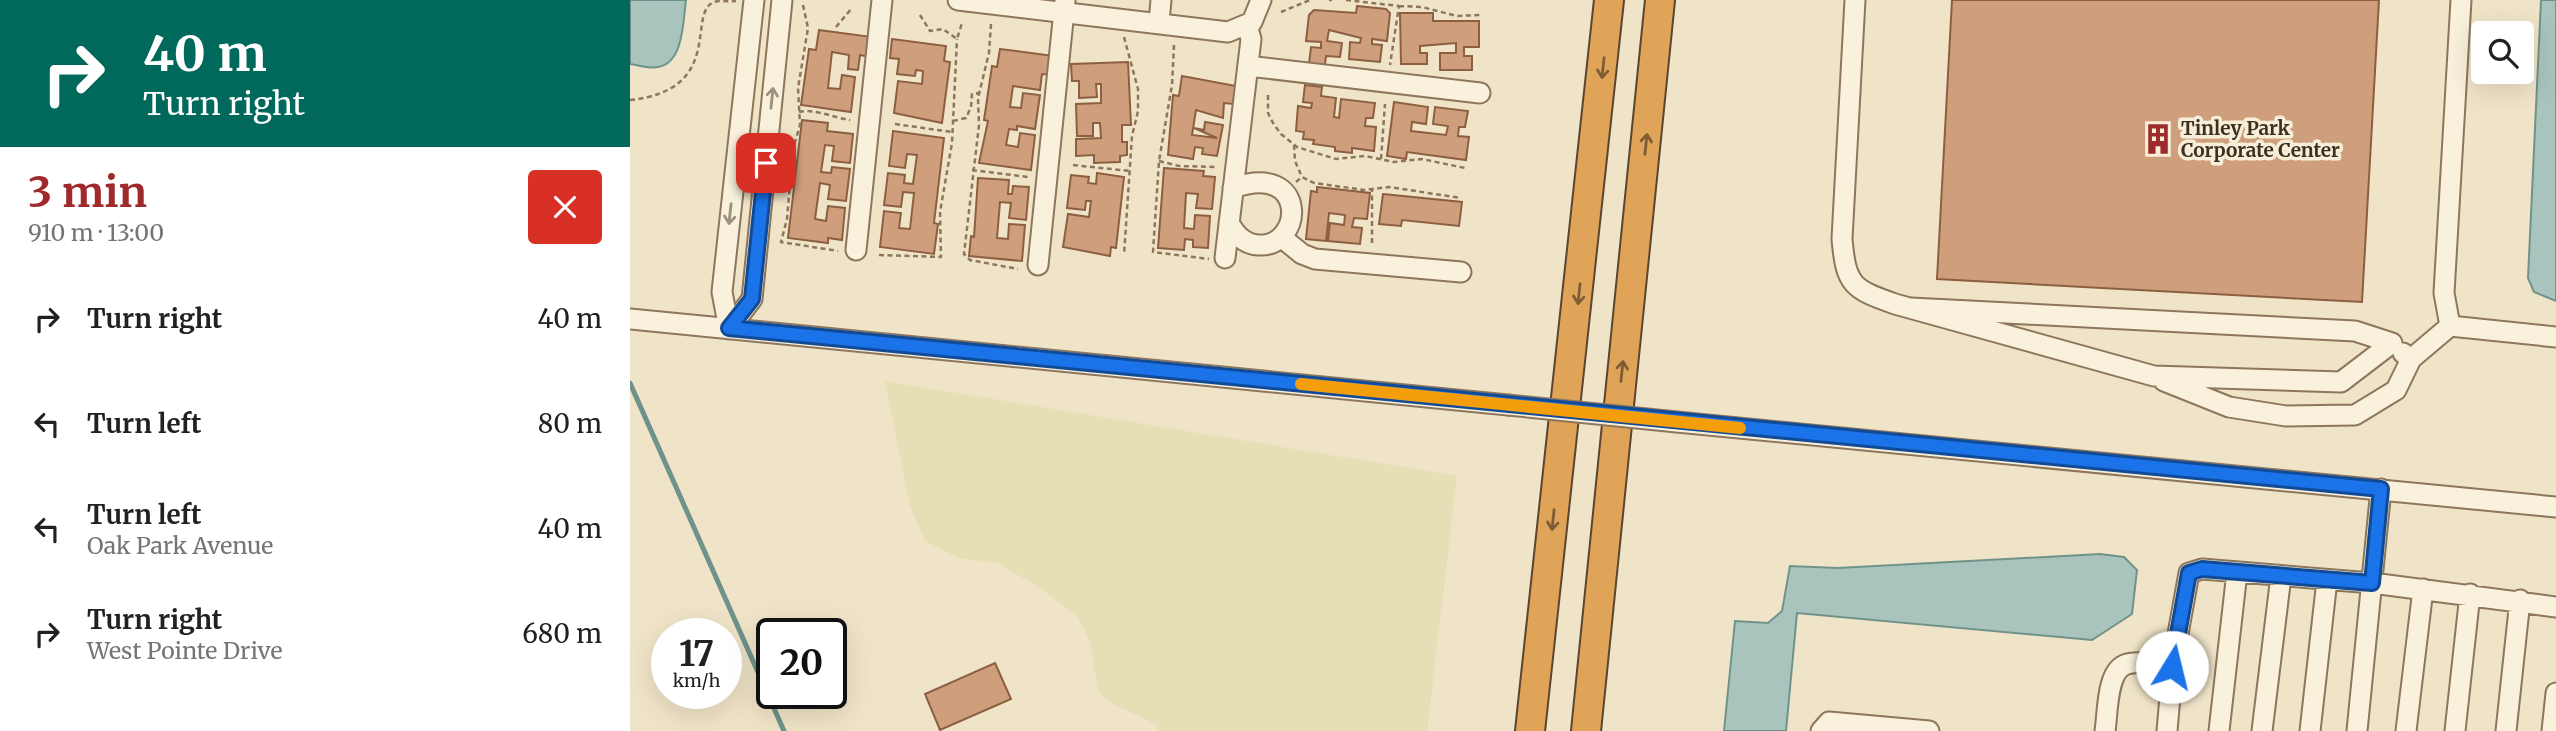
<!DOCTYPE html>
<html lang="en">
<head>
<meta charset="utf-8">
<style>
	body { margin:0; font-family:Merriweather,serif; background:#f6f6f6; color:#202124; height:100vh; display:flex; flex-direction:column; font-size:26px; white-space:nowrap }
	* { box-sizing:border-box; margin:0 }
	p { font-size:23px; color:#757577 }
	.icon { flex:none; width:38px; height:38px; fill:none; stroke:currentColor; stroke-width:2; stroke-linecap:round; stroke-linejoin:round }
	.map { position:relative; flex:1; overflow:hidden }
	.drawer { display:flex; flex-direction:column; background:#fff; width:630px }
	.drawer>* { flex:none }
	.banner { background:#00695c; color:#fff; overflow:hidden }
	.fabs { position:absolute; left:1841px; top:21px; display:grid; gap:14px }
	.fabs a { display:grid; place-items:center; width:63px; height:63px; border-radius:7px; background:#fff; box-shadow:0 7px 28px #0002; font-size:35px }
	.speed { position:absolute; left:21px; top:618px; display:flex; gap:14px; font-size:35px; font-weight:700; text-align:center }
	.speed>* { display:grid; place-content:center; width:91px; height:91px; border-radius:50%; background:#fff; box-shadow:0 7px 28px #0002; line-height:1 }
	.speed small { font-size:18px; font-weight:400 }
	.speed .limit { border:4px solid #111; border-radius:10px; background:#fff; color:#111 }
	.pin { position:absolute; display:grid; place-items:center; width:60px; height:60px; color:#fff; margin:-30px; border-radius:14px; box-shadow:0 4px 10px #0006 }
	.me { position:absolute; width:77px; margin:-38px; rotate:9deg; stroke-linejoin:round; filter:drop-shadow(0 0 5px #0008) }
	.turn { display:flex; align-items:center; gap:24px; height:147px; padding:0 28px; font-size:32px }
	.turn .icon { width:91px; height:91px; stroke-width:2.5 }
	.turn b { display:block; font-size:49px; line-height:60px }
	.round { display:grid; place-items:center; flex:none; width:74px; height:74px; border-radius:7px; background:#f6f6f6 }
	.head { display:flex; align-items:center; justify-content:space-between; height:119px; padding:0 28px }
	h1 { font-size:42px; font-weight:700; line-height:52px; color:#9e2a2b }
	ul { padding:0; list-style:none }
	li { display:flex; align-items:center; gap:21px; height:105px; padding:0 28px }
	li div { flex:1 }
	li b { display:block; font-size:26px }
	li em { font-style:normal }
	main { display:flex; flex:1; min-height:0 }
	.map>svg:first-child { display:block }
	.farmland { fill:#e6deb5 }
	.water { fill:#a9c4bc; stroke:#6f938a; stroke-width:2 }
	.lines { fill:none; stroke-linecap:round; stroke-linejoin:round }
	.stream { stroke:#6f938a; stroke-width:5 }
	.building { fill:#cf9f7d; stroke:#8d5f41; stroke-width:2 }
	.minor-casing { stroke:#8d765c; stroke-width:23 }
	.highway-casing { stroke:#5b4430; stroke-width:32 }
	.path { stroke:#8d765c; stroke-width:2.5; stroke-dasharray:5 3.5; stroke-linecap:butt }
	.minor { stroke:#faf1dc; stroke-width:19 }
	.highway { stroke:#e0a458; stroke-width:28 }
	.minor-bridge-casing { stroke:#8d765c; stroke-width:23; stroke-linecap:butt }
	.minor-bridge { stroke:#faf1dc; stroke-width:19 }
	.oneway { stroke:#7e5d36 }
	.oneway2 { stroke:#9c907e }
	.route-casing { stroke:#114b97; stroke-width:18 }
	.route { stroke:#1a73e8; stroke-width:12 }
	.slow { stroke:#f59e0b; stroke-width:12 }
	.labels { text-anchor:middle; stroke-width:7; stroke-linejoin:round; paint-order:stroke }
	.poi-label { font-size:19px; font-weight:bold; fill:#3d2e20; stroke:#f7eed8; text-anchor:start }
</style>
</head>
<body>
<main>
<section class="drawer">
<div class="banner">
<div class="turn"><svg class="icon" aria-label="right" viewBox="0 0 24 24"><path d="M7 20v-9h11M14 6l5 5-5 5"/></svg><div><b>40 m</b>Turn right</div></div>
</div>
<div class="head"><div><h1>3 min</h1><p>910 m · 13:00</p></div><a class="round" style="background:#d93025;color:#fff"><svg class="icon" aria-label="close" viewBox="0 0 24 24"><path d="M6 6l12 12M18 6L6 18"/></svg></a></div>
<ul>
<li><svg class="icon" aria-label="right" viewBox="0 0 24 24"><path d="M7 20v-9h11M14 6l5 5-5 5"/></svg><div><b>Turn right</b></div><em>40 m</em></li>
<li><svg class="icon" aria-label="left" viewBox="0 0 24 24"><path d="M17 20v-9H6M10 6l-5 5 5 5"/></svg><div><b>Turn left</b></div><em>80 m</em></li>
<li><svg class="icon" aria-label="left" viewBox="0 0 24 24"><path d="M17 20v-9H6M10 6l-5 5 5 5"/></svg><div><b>Turn left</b><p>Oak Park Avenue</p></div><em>40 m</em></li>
<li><svg class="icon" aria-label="right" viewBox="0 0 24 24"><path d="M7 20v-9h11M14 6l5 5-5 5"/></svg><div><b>Turn right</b><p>West Pointe Drive</p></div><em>680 m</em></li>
</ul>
</section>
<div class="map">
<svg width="1926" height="731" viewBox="0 0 1926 731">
	<rect width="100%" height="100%" fill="#f0e4c8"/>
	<path class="farmland" d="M255 381 827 476 797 731H529L527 725 479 702 468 691 460 642 448 617 410 588 367 563 328 558 295 541 280 506Z"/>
	<path class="water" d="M0 0H56C53 20 54 63 28 67 20 69 8 65 0 64Z
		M1911 0H1926V301L1904 292 1898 278Z
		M1470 554 1494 557 1507 570 1502 614 1462 640 1167 613 1156 731H1094L1105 621 1138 623 1152 611 1160 566 1208 568Z"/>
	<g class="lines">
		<path class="stream" d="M0 383 154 731"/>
	</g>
	<path class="building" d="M1322 0H1749L1732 302 1307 279Z
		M727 6 756 9 760 13 757 41 742 39V44L752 45 750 62 719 59 720 42 730 43 731 38 699 30 697 41 712 43 710 57 696 56 695 65 679 64 681 47 691 48V42L676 41 679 15 684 10 726 13Z
		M770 13H803V21H849V47H834V56H842V70H810V53H826V43L790 46V53H797V64H771Z
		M189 30 242 37 240 57 230 55 228 70 218 69 219 55 202 52 198 88 210 89 212 75 225 77 221 112 171 105 179 49 186 50Z
		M262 39 316 46 314 61 320 62 312 123 264 113 268 81 292 84 293 71 286 70 285 76 267 74 269 59 260 58Z
		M370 49 424 56 422 75 412 74 410 90 383 86 380 107 391 108 393 93 410 95 405 129 387 126V130L379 129 376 145 388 147 390 133 405 135 401 170 349 163 358 121 354 120 362 66 367 67Z
		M498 62 501 125H492V142H497V155L490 156V162L464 163V155L446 156V139L471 138 470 123H463V136H447L446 104 471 103V84H466L467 97 449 98V81H442L441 64Z
		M552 76 606 86 603 104 594 103 593 118 566 110 562 135 587 138 564 128 574 130 575 122 593 125 587 156 572 154 573 148 565 147 563 159 538 155 543 95 549 96Z
		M675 85 692 87 691 96 706 98 704 117 709 118 711 99 745 103 743 118H736L735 126 746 127 744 151 722 148V153L705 151V147L683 144 684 140 673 139 674 132 666 131 668 106 681 108 682 103 673 102Z
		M764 102 798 107 796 124 782 122 781 131 816 135 818 126 803 124 805 107 838 111 835 127H829L828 136 839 137 836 160 777 152 776 159 757 156Z
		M172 120 198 123 197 131 223 134 220 163 202 161 204 146 195 145 191 172 201 173 202 167 220 169 216 201 198 199 200 185 190 183 185 219 196 221 198 206 215 208 212 240 198 238V243L158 238Z
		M263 131 314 138 304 223 308 224 304 254 250 247 254 211 271 213 269 228 280 229 284 193 273 192 271 207 254 205 258 173 275 175 274 183 283 184 287 155 277 154 275 168 259 166Z
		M534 168 574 171 573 176 585 177 582 209 566 208 568 194 556 193 554 228 564 229 565 215 580 216 578 248 563 247V240L555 239 554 250 528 248Z
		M467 173 494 177 486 248 481 247 480 256 433 247 438 214 459 217 461 201H456L455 210 437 208 441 175 459 177 458 183 466 184Z
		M348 178 379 180 378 194H382L383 186 399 187 396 220 379 218 381 203 370 202 367 238 378 239 379 224 395 225 392 261 339 256 341 236 344 237Z
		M687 187 740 193 737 219 724 218 722 227 732 228 730 244 698 241 700 223 714 225 715 215 699 213 696 241 676 239 681 191 687 192Z
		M753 194 832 202 829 226 772 220 771 226 749 224Z
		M365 663 381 699 310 730 295 694Z"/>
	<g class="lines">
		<defs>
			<path id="minor" d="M328 0 598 32 622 22 631 0
				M1225 0 1212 239C1216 285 1222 289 1265 304L1524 376 1711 382 1762 343 1725 331 1281 308
				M529 22 531 0
				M618 66 850 93
				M599 223C606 235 614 244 628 245 674 248 679 161 603 188
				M651 237 672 254 685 259 831 272
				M226 250 252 0
				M595 258 621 39 617 25
				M408 265 435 1
				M0 319 878 405
				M1820 326 1814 293 1831 0
				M99 329 122 299 152 0
				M99 329 92 292 124 0
				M1773 353 1781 359 1820 326 1926 337
				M1534 381 1599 407 1656 416 1725 415 1766 390 1781 359
				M1047 422 1926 507
				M1191 731 1199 722 1299 731
				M1475 731C1478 713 1476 670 1497 664 1509 660 1529 666 1542 667L1559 573 1572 569 1742 583 1926 607
				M1537 731 1543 662
				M1589 731 1607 572
				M1632 731 1651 576
				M1680 731 1697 580
				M1727 731 1751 489
				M1776 731 1793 589
				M1825 731 1840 594
				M1876 731 1890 600
				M1922 731 1926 693"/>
			<path id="highway" d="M900 731 979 0
				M956 731 1030 0"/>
		</defs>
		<use href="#minor" class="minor-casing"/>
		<use href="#highway" class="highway-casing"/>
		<path class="path" d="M699 0H702
			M716 0 769 6 760 65
			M173 5 178 28 168 88 170 125 163 149 157 219 151 242 208 251
			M769 6 792 7 827 16 850 15
			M651 12 680 0
			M290 15 300 31 313 29 327 39 332 23
			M361 24 359 53 348 98 349 125 334 254 340 260 388 269
			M206 27 222 8
			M494 37 508 89V111L502 136 494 255
			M544 45 542 85 529 161 523 252 579 259
			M638 95V113L643 123 651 134 667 147 706 159 735 156 764 162 792 159 835 168
			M0 100C96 90 56 13 84 2 90 0 100 2 106 1
			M169 112C184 108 204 118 220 120
			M323 121 336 118 341 107 342 94 349 93
			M265 124 322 132
			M664 145 665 161 672 177
			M751 159 755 104
			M529 161 549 166 587 167
			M443 165 500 171
			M342 170 398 177
			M666 182 672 177 684 183 734 190 759 187 831 198
			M742 243V189
			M249 255 311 257 310 212 322 143 327 39"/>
		<use href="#minor" class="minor"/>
		<use href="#highway" class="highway"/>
		<defs>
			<path id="minor-bridge" d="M878 405 1047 422"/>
		</defs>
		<use href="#minor-bridge" class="minor-bridge-casing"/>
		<use href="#minor-bridge" class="minor-bridge"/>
	</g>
	<defs><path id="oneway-shaft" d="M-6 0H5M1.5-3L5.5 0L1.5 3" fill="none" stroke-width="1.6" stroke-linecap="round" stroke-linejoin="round" transform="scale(1.75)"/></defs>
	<g class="oneway">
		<use href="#oneway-shaft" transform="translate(973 68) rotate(96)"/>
		<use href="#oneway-shaft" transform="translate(1016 144) rotate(-84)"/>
		<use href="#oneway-shaft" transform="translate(949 294) rotate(96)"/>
		<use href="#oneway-shaft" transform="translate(992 371) rotate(-84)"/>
		<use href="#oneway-shaft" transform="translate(923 520) rotate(96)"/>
	</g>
	<g class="oneway2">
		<use href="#oneway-shaft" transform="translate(142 98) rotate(-84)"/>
		<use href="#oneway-shaft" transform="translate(100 214) rotate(96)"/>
	</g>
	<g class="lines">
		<defs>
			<path id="route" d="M136 163 122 299 99 328 1751 489 1742 583 1572 569 1559 573 1542 667"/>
		</defs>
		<use href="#route" class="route-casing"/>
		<use href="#route" class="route"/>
		<path class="slow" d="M671 384 1110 428"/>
	</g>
	<defs>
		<symbol id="building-bare" viewBox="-9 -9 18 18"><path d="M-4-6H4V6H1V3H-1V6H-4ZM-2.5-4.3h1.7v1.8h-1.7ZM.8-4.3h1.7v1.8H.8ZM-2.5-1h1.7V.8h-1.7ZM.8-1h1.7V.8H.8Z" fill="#9e2a2b" stroke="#f7eed8" stroke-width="2.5" paint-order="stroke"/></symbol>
	</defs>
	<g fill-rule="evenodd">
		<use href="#building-bare" x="1506" y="117" width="44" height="44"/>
	</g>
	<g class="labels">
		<g class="poi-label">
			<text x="1551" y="135">Tinley Park<tspan x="1551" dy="22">Corporate Center</tspan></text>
		</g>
	</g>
</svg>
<div class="fabs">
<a><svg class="icon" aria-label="search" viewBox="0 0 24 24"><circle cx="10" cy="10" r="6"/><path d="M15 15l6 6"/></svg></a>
</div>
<div class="speed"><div>17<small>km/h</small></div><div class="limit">20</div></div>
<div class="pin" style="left:136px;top:163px;background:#d93025"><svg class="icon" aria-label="arrive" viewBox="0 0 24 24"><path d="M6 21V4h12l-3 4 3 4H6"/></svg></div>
<svg class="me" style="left:1542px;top:667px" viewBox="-20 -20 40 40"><circle r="19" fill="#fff"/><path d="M0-13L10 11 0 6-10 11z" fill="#1a73e8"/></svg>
</div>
</main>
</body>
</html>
